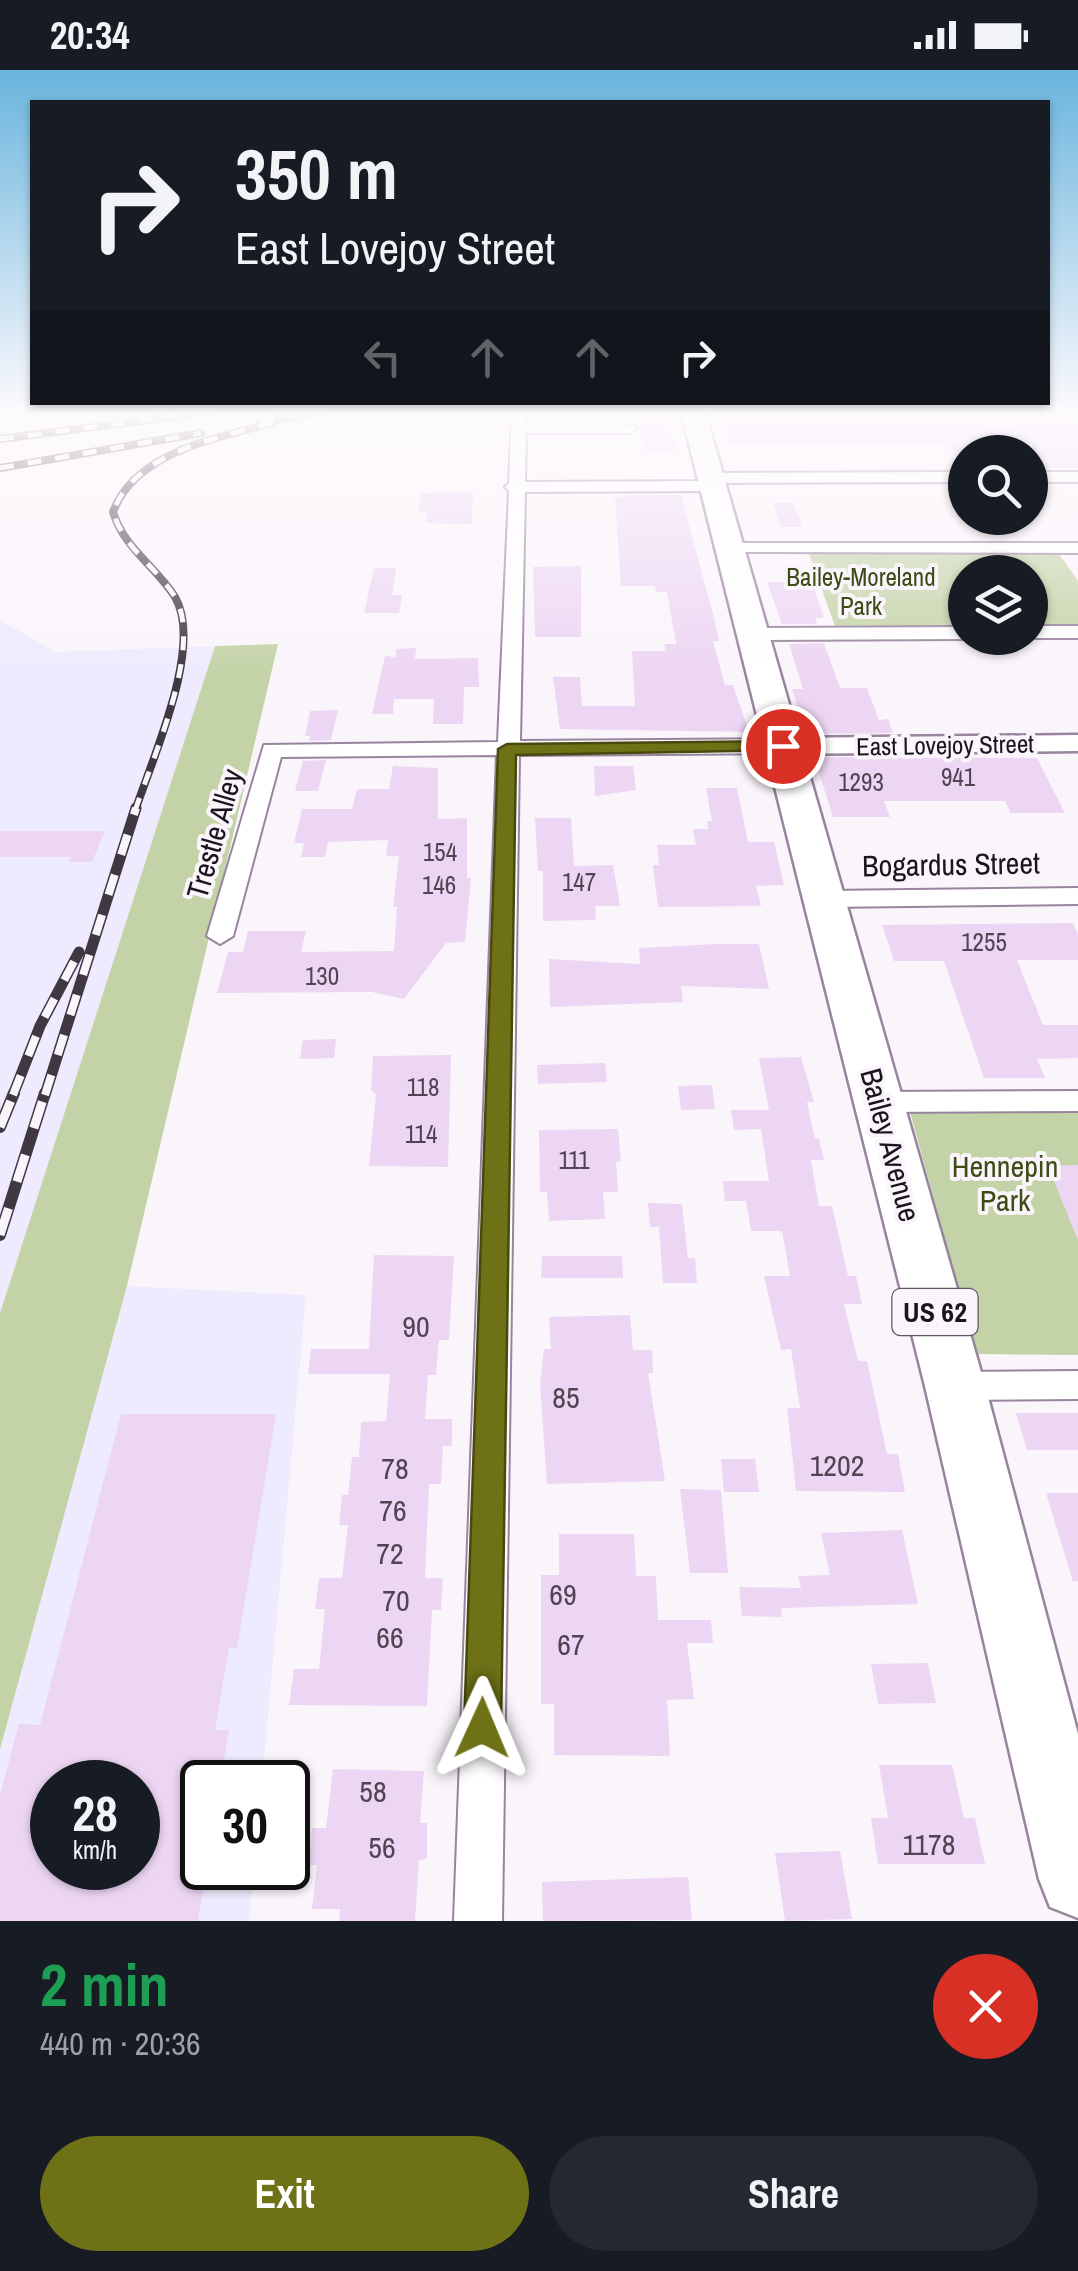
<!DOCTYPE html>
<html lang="en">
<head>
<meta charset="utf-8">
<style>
	body { margin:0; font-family:"Archivo Narrow",sans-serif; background:#242831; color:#f1f3f6; height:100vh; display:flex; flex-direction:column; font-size:38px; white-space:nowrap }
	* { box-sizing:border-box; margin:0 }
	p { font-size:32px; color:#9ea1a6 }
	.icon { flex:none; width:55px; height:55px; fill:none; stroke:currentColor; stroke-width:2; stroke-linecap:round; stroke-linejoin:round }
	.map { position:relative; height:1851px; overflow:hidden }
	.drawer { display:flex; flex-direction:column; background:#171b24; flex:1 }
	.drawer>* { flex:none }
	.hud { position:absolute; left:30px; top:30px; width:1020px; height:305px; border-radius:0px; box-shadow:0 2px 8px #0004; background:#171b24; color:#f1f3f6; overflow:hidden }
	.fabs { position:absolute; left:948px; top:365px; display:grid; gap:20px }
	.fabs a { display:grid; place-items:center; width:100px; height:100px; border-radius:50%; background:#171b24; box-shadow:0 2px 8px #0004; font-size:50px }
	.speed { position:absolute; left:30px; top:1690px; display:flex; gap:20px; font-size:50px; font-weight:700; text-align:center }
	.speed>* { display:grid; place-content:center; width:130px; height:130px; border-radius:50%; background:#171b24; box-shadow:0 2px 8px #0004; line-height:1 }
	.speed small { font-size:25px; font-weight:400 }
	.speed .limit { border:5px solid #111; border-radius:15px; background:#fff; color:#111 }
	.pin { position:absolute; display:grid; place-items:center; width:85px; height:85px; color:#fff; margin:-42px; border:5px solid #fff; border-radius:50%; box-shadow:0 2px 10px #0007 }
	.me { position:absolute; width:110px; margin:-55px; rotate:1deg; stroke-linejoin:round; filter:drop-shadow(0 0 8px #0008) }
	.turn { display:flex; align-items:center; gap:35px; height:210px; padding:0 40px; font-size:45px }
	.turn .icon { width:130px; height:130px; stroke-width:2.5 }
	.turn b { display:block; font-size:70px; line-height:85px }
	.lanes { display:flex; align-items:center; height:95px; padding:0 40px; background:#0003; justify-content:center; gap:50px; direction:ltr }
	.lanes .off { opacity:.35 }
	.round { display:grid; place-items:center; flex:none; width:105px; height:105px; border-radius:52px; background:#242831 }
	.headline { display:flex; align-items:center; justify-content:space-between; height:170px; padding:0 40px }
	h1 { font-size:60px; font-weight:700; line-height:75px; color:#1e9e55 }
	.cta { display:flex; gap:20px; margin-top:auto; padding:20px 40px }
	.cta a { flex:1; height:115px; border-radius:60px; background:#6e7116; color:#fff; font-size:40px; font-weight:700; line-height:115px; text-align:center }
	.cta a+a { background:#242831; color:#f1f3f6 }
	.status { display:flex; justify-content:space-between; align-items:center; height:70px; padding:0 50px; background:#171b24; direction:ltr }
	.status svg { height:28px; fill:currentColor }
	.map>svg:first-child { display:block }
	.industrial { fill:#edebfd; fill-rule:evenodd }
	.green { fill:#c4d3a7 }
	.building { fill:#edd6f3; fill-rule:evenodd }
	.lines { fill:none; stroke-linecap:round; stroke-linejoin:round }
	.minor-casing { stroke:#99849e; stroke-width:4 }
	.tertiary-casing { stroke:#99849e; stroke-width:5 }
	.primary-casing { stroke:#99849e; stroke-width:5 }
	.minor { fill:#fff; fill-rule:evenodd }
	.tertiary { fill:#fff; fill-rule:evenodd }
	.primary { fill:#fff; fill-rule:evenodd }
	.rail-far2-casing { stroke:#3f3741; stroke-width:8 }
	.rail-far1-casing { stroke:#3f3741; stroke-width:11 }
	.rail-casing { stroke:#3f3741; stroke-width:12 }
	.rail-far2 { stroke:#faf5fb; stroke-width:5; stroke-dasharray:14; stroke-linecap:butt }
	.rail-far1 { stroke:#faf5fb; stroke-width:8; stroke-dasharray:21; stroke-linecap:butt }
	.rail { stroke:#faf5fb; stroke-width:9; stroke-dasharray:28; stroke-linecap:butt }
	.route { fill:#6e7116; stroke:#48490e; stroke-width:2.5 }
	.labels { text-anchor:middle; stroke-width:8; stroke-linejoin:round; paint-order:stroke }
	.far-park-label { font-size:25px; fill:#3d4b15; stroke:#faf5fb }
	.far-street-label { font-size:25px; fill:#1b131d; stroke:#faf5fb }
	.number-label { font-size:25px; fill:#504452 }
	.shield { fill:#faf5fb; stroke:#5e5760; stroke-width:2.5 }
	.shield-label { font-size:28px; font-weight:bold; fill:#1b131d }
	.street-label { font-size:30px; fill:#1b131d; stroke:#faf5fb }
	.park-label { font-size:30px; fill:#3d4b15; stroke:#faf5fb }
	.near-number-label { font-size:30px; fill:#504452 }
</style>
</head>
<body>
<div class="status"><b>20:34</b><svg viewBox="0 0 49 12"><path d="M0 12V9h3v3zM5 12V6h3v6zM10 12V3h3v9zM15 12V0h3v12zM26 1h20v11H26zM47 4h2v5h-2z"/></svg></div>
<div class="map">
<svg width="1078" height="1851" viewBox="0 0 1078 1851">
	<rect width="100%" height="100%" fill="#faf5fb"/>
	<path class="industrial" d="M0 550 55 582 215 576 0 1243Z
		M127 1216 306 1225 262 1712H202V1798H254L249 1851H0V1679ZM52 1712H138V1798H52Z"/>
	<path class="green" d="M809 484H1059L1078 511V556H1030V502H965V556H835Z
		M278 574 127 1216 0 1679V1243L215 576Z
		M910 1042H1078V1285L976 1284Z"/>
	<path class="building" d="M638 342H664L677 382H645Z
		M766 343H1067L1078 355V398H1030V382H953L947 375H728L721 351H769Z
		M473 422 472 454 425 453 427 442H419L421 423Z
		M630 425H681L713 544 719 571H713L725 615H733L749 662 560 659 553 607H580L582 636H635L632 581H666L664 574H676L667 522H656L655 516H621L615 428Z
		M773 433H793L803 457H781Z
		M581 496V567H535L533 497Z
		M374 498H396L392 525H402L399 543H364Z
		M767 512H812L824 548H815L817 554H782Z
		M824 573 840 618H867L879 650 888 649 893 663 806 664 792 619H803L789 574Z
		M416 578 415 589 478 588 479 617H464L463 654H433L434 629H394V625L393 644H372L385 586 396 587V579Z
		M338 640 331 670 309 671 310 666H305L310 641Z
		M814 687 1037 688 1065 743H1011L1005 731H884L890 747H833Z
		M326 690 318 721H295L303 691Z
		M393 696 438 698V749L467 748V808H471L465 872 446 873 404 929 372 922 217 923 228 882H243L248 861H306L301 882 394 881 397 837H393L399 786H386L388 770 328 772 325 787H301L304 773H294L302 739H352L357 719H389Z
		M594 696H633L636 720 595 726Z
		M706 718H737L748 772H774L784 815 756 816 761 836 658 837 653 795H659L657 775H696L693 759H708L707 751H712Z
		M535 748H571L574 796 613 795 620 836H595L596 850 543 851V801H538Z
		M0 761H105L92 792H68L71 787H0Z
		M1073 853 1078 864V890H1017L1043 955H1078V988L1037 989 1045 1008H984L944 891H894L882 855Z
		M716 874H759L769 919 681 916 683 932 550 937 549 889 640 894 639 878Z
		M336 969 334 988 300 989 303 970Z
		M451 985 448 1097 369 1096 376 1024 371 1021 373 986Z
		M801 987 814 1032H807L815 1069H819L824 1090H811L819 1136H832L848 1206H856L862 1234H844L858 1291H867L887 1384H898L905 1422 796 1421 787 1338H800L791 1279 781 1280 764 1206H790L782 1161H751L746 1131H725L723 1111H769L761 1059 734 1060 731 1040H769L759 988Z
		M605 993 607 1012 538 1014 537 995Z
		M712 1015 715 1039 681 1040 678 1016Z
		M618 1059 621 1091 616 1092 618 1122H603L605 1149 549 1151 547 1122H540L539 1060Z
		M1078 1095V1168H1077L1048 1096Z
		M648 1133 682 1134 688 1188H695L697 1213H663L659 1157H650Z
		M374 1185 454 1186 449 1270H439L436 1305H428L425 1349H452V1376H443L441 1414H429L425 1508H443L441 1540H432L427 1636 289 1635 294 1599H319L325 1539H315L319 1508H342L348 1455H339L342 1425H348L352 1387H359L361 1352 386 1351 390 1304H308L311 1279H369Z
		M542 1186H622L623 1208H541Z
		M630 1245 633 1280H652L653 1303H648L665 1411 547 1414 540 1314 544 1279H551L549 1247Z
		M1016 1343H1078V1380H1027Z
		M121 1344H276L237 1578H229L215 1660H229L220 1712H202V1798H207L198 1851H0V1725L19 1654 40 1655ZM52 1712H138V1798H52Z
		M721 1389H755L759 1422H724Z
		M680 1419 721 1420 728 1503H690Z
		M1046 1423H1078V1511L1073 1512Z
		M902 1460 918 1534 781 1538 782 1547 742 1546 739 1517 801 1518 798 1506 830 1505 821 1463Z
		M559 1464H634L636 1506H656L658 1550H711L713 1573H687L694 1629 667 1630 670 1686 554 1685V1634H541V1505H559Z
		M928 1593 936 1633 878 1634 871 1594Z
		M879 1695H952L964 1748H975L985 1794H878L871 1748H888Z
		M333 1699 424 1701 420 1753H427V1789L419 1790 415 1851H339L340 1839H312L317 1795H309L312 1758H326Z
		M840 1781 852 1849 785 1851 775 1783Z
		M688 1807 692 1850 543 1851 542 1812Z"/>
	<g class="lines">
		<defs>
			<path id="minor" d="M512 342H526V355H630L637 359 630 363H526L525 412 704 411V405L710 403 965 402V412L719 413V419L713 421 525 422 520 671 783 669 794 676 783 683 519 685 502 1851H454L497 685 281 687 233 866 220 874 207 866 264 675 498 672 509 421 505 417 509 413Z
				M1030 402H1078V412H1030Z
				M730 473H1078V483L724 482 721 478Z
				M1030 556H1078V568H1030Z
				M965 557V568H970L965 569 753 570 743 564 753 558Z
				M1078 818V834L824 837 811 829 824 821Z
				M1078 1021V1041L878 1042 863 1032 878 1022Z
				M1078 1301V1329L955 1330 942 1326 937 1316 942 1306 955 1302Z"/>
			<path id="tertiary" d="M1078 665V681L783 684 769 676 783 668Z"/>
			<path id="primary" d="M681 342H705L985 1316 1078 1664V1848L1050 1837 1039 1809 925 1316Z"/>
		</defs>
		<use href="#minor" class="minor-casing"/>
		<use href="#tertiary" class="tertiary-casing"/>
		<use href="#primary" class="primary-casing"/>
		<use href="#minor" class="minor"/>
		<use href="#tertiary" class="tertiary"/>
		<use href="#primary" class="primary"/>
		<defs>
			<path id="rail-far2" d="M260 353 319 342
				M0 369 211 342
				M0 398 201 363
				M135 741C152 689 204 576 175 527 155 495 125 480 113 442 135 382 217 368 272 353"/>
			<path id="rail-far1" d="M13 1025 40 956 79 882
				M45 1025 136 738"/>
			<path id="rail" d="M0 1057 14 1023
				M0 1165 45 1023"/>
		</defs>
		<use href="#rail-far2" class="rail-far2-casing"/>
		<use href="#rail-far1" class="rail-far1-casing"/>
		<use href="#rail" class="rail-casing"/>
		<use href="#rail-far2" class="rail-far2"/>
		<use href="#rail-far1" class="rail-far1"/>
		<use href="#rail" class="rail"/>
	</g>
	<linearGradient id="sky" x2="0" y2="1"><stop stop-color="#69b4dd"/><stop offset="0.57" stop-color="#fdfafd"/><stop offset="1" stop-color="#fdfafd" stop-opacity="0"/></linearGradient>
	<rect width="1078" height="602" fill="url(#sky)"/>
	<path class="route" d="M783 671 789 672V680L516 685 501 1658 495 1671 482 1676 469 1671 464 1658 498 679 507 674Z"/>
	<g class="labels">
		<g class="far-park-label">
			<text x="861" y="516">Bailey-Moreland<tspan x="861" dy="29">Park</tspan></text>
		</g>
		<g class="far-street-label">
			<text transform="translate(945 675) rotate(-1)" y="9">East Lovejoy Street</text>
		</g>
		<g class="number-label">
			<text x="958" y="716">941</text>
			<text x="861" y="721">1293</text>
			<text x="440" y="791">154</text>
			<text x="579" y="821">147</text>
			<text x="439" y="824">146</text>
			<text x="984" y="881">1255</text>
			<text x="322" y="915">130</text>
			<text x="423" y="1026">118</text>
			<text x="421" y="1073">114</text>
			<text x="574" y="1099">111</text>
		</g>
		<rect class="shield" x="892.5" y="1219" width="85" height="46" rx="8"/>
		<g class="shield-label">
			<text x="935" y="1252">US 62</text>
		</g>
		<g class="street-label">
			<text transform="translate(215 764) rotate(-74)" y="10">Trestle Alley</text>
			<text transform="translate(951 795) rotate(-1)" y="10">Bogardus Street</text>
			<text transform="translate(890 1075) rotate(75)" y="10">Bailey Avenue</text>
		</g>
		<g class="park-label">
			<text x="1005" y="1107">Hennepin<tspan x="1005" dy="34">Park</tspan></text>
		</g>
		<g class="near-number-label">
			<text x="416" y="1267">90</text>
			<text x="566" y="1338">85</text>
			<text x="837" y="1406">1202</text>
			<text x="395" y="1409">78</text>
			<text x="393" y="1451">76</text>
			<text x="390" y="1494">72</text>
			<text x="563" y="1535">69</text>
			<text x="396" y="1541">70</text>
			<text x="390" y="1578">66</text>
			<text x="571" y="1585">67</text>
			<text x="373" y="1732">58</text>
			<text x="929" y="1785">1178</text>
			<text x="382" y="1788">56</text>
		</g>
	</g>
</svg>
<div class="fabs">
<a><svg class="icon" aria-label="search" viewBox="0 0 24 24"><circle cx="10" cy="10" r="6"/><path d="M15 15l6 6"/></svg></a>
<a><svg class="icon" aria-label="layers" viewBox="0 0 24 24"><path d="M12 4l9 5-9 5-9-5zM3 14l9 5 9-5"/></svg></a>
</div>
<div class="speed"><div>28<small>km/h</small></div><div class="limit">30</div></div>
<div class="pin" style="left:783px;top:676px;background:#d93025"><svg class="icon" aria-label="arrive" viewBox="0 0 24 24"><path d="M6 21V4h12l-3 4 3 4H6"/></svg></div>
<svg class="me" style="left:482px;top:1658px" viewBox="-20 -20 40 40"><path d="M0-17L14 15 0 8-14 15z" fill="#6e7116" stroke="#fff" stroke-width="4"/></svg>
<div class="hud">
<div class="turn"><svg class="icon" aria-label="right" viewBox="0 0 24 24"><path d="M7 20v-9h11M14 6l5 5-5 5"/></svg><div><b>350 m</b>East Lovejoy Street</div></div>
<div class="lanes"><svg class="icon off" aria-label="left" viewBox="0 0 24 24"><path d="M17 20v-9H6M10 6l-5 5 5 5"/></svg><svg class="icon off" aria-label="ahead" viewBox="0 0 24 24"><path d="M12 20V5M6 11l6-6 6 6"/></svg><svg class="icon off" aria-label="ahead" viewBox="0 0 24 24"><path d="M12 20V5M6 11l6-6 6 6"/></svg><svg class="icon" aria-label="right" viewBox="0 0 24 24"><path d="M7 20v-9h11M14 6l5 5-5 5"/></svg></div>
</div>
</div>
<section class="drawer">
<div class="headline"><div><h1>2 min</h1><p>440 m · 20:36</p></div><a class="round" style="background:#d93025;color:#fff"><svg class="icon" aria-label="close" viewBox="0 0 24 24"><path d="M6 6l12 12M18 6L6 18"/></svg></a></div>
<div class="cta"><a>Exit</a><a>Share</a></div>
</section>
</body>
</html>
